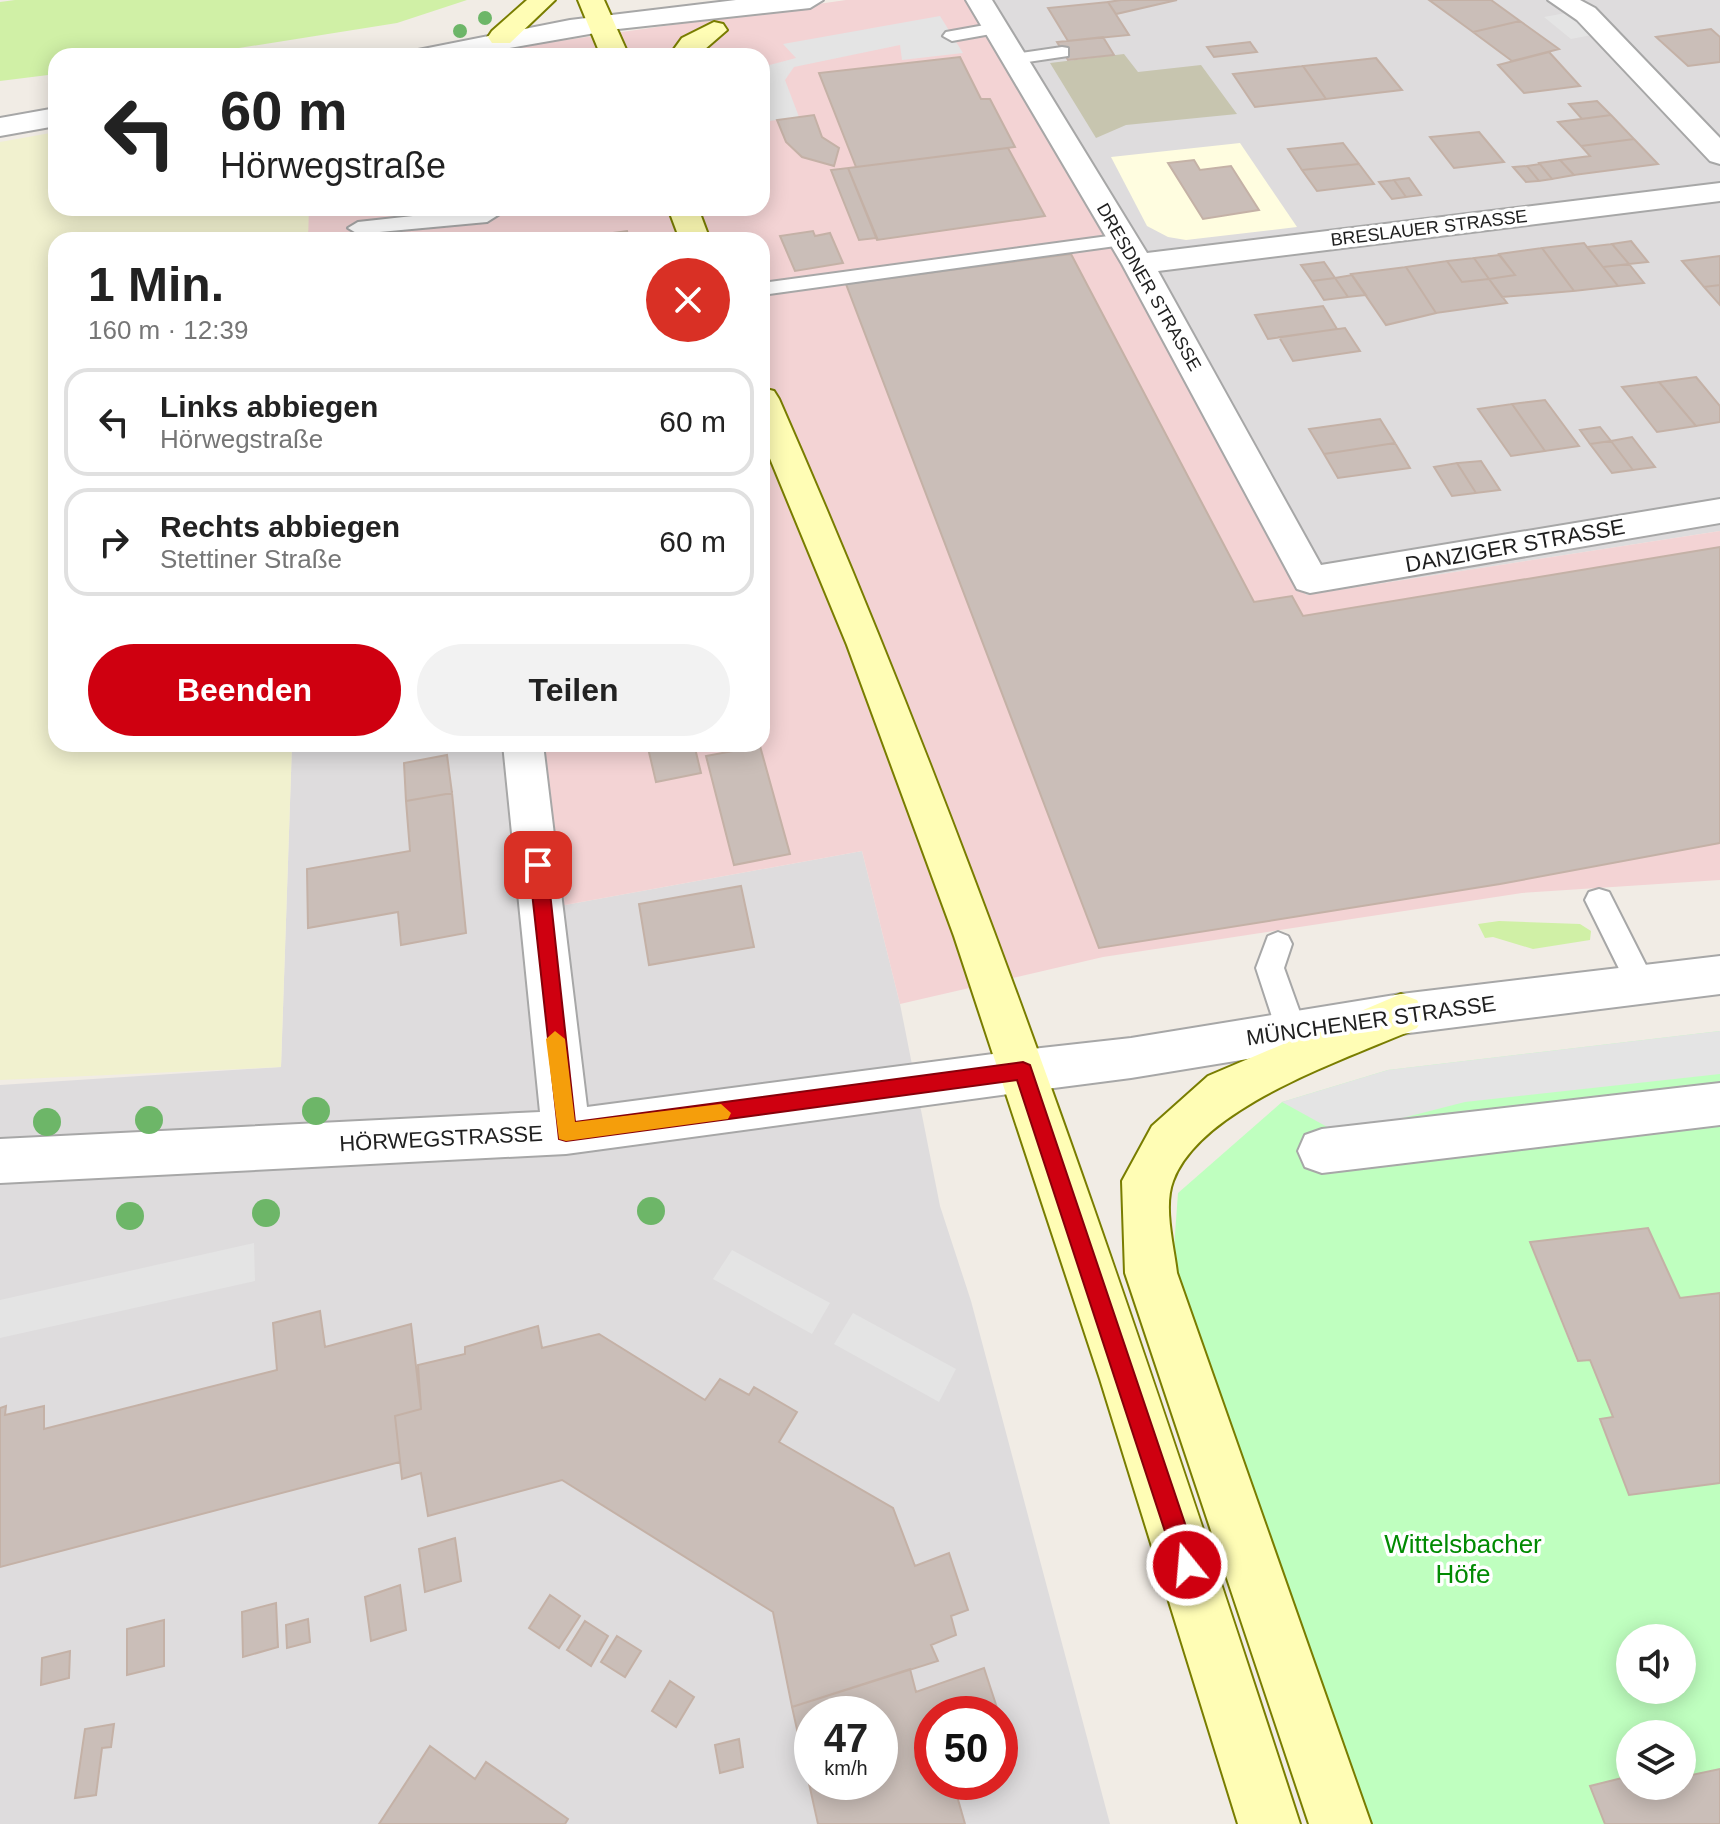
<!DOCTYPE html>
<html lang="de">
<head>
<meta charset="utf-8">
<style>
	body { margin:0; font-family:Helvetica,sans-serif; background:#f2f2f2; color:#222; height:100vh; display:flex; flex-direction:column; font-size:30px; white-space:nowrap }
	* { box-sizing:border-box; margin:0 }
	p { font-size:26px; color:#767676 }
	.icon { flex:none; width:44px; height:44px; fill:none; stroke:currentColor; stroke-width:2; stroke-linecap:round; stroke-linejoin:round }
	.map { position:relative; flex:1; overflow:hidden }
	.panel { position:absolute; left:48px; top:232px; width:722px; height:520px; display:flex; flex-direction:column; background:#fff; border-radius:24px; box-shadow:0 4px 20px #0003 }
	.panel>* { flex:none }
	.guide { position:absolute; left:48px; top:48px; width:722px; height:168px; border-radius:24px; box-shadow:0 4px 20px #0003; background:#fff; color:#222; overflow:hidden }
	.controls { position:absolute; left:1616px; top:1624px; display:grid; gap:16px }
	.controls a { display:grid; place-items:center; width:80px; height:80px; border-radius:50%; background:#fff; box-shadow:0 4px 20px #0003; font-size:40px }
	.speed { position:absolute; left:794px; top:1696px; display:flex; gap:16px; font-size:40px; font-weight:700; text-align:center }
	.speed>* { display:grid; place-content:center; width:104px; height:104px; border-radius:50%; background:#fff; box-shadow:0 4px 20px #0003; line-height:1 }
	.speed small { font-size:20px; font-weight:400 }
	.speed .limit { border:12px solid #d22; background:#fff; color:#111 }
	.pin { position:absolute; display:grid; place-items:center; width:68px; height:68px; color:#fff; margin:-34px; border-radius:16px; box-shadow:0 4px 12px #0006 }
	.me { position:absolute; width:88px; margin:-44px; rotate:343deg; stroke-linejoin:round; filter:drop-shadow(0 0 6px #0008) }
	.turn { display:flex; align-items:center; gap:28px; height:168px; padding:0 40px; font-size:36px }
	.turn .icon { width:104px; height:104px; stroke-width:2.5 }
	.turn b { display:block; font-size:56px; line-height:68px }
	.round { display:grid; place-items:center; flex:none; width:84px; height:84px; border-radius:42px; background:#f2f2f2 }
	.head { display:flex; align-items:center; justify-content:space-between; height:136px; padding:0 40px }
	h1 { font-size:48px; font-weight:700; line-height:60px }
	.primary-button { display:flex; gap:16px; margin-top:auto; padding:16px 40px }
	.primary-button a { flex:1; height:92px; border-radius:48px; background:#cf0010; color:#fff; font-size:32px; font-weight:700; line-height:92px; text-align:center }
	.primary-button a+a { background:#f2f2f2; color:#222 }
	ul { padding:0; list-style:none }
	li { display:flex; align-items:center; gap:24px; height:108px; margin:0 16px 12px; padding:0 24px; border:4px solid #e0e0e0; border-radius:24px }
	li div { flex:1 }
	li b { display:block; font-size:30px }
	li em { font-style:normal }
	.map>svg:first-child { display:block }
	.residential { fill:#dedcdd; fill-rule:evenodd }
	.commercial { fill:#f3d3d4 }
	.education { fill:#fffde0 }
	.construction { fill:#c7c5af }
	.farmland { fill:#f1f1cf }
	.grass { fill:#d0f0a6 }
	.park { fill:#bfffbf; fill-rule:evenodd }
	.parking { fill:#e4e4e4 }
	.building { fill:#cabeb8; stroke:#c4b1a6; stroke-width:2; fill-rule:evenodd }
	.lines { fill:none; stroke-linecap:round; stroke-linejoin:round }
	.service-casing { stroke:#a7a7a7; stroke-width:4 }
	.minor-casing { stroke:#a7a7a7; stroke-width:4 }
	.tertiary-casing { stroke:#a7a7a7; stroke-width:4 }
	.secondary-casing { stroke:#797d00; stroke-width:4 }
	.service { fill:#fff; fill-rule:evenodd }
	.minor { fill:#fff; fill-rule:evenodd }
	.tertiary { fill:#fff; fill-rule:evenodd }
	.secondary { fill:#fffdb5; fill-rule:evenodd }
	.tree { fill:#6db668 }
	.route { fill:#cf0010; stroke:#87000a; stroke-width:2 }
	.slow { fill:#f59e0b }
	.labels { text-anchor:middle; stroke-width:7; stroke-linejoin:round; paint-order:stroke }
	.far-street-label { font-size:18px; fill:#202020; stroke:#fff }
	.street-label { font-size:22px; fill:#202020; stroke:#fff }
	.near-park-label { font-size:26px; fill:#018a02; stroke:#fff }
</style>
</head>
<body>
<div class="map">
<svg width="1720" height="1824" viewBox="0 0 1720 1824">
	<rect width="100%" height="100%" fill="#f1ece5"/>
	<path class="residential" d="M976 0H1720V531L1306 595Z
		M292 744H523L543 909 862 851 900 1004 940 1206 971 1301 1110 1824H0V1085L281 1067ZM812 1714H880V1782H812ZM932 1714H1000V1782H932Z"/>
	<path class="commercial" d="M846 0H976L1306 595 1720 531V880L1522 893 1103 957 900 1004 862 851 543 909 523 744H762V240H307L308 208H762V56H454Z"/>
	<path class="education" d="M1240 143 1297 227 1186 240 1168 237 1147 226 1111 157Z"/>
	<path class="construction" d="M1124 54 1138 72 1201 65 1237 114 1126 125 1096 138 1050 63Z"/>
	<path class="farmland" d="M56 132V208H309L308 240H56V744H292L281 1067 0 1080V142Z"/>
	<path class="grass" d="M15 0H467L397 23 189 56H56V74L0 81V2Z
		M1499 921 1580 924 1591 931 1590 940 1533 949 1493 937 1485 938 1478 924Z"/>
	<path class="park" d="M1720 1031V1293L1680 1298 1648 1228 1530 1243 1577 1361 1590 1360 1613 1417 1600 1420 1629 1495 1720 1483V1769L1682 1777V1734H1630V1776L1590 1786 1605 1824H1368L1172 1275 1178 1193 1282 1102 1388 1070ZM1630 1638H1682V1690H1630Z"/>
	<path class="parking" d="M1566 13 1592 35 1571 39 1544 17Z
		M940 16 963 53 902 60 900 45 794 67 785 80 799 117 762 122V67L796 58 783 44Z
		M1720 1031V1074L1465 1102 1340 1134 1282 1102 1388 1070Z
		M254 1243 255 1281 0 1338V1300Z
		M732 1250 830 1303 812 1334 713 1279Z
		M853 1313 956 1369 939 1402 834 1344Z"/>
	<path class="building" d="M1121 0H1177L1116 14 1108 2Z
		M1429 0H1491L1520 21 1473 32Z
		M1108 2 1129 35 1068 41 1048 8Z
		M1520 21 1559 49 1512 61 1473 32Z
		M1711 29 1720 37V62L1688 66 1656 37Z
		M1103 37 1114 55 1068 60 1057 42Z
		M1250 42 1257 52 1214 57 1207 47Z
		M1549 52 1580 86 1524 93 1498 65Z
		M960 57 981 99H990L1015 147 856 167 819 73Z
		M1376 58 1402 90 1326 99 1303 66Z
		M1303 66 1326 99 1255 107 1233 74Z
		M1597 101 1611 115 1582 119 1569 104Z
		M814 115 822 137 839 148 834 166 802 157 786 142 777 120Z
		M1611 115 1634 139 1581 146 1558 122Z
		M1479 132 1504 162 1454 168 1430 137Z
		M1634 139 1658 164 1574 175 1560 160 1590 156 1581 146Z
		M1343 143 1359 164 1302 170 1288 149Z
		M1008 148 1045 216 877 240 848 168Z
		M1194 160 1200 170 1231 166 1259 210 1203 219 1168 163Z
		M1560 160 1574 175 1552 179 1539 163Z
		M1359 164 1374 184 1317 191 1302 170Z
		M1540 164 1552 179 1539 181 1527 166Z
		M1527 166 1539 181 1526 182 1513 167Z
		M848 168 877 238 859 240 831 170Z
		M1409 178 1421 195 1406 197 1394 180Z
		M1394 180 1406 197 1392 199 1379 182Z
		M627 231 629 240H598L597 235Z
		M813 231 815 236 830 233 843 263 795 271 780 236Z
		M1631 241 1648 262 1629 264 1612 244Z
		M1584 243 1603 267 1618 286 1574 291 1542 248Z
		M1612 244 1629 264 1603 267 1587 247Z
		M1542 248 1574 291 1502 297 1489 279 1515 275 1499 254Z
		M1071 254 1254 602 1292 596 1303 616 1720 547V843L1500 884 1099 948 846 284Z
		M1499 255 1515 275 1489 279 1474 258Z
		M1720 256V285L1704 287 1682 261Z
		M1474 258 1489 279 1462 282 1447 261Z
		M1447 261 1462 282 1489 279 1507 303 1436 313 1406 267Z
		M1324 262 1335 278 1312 281 1301 265Z
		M1629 264 1644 283 1618 286 1603 267Z
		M1406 267 1436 313 1386 325 1351 274Z
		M1352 275 1366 295 1348 297 1335 278Z
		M1335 278 1348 297 1324 300 1312 281Z
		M1720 285V305L1704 287Z
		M1323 306 1337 329 1268 339 1255 315Z
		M1345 328 1360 351 1293 361 1279 337Z
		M1696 377 1720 406V422L1696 426 1659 382Z
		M1659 382 1696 426 1657 432 1622 387Z
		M1545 400 1579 446 1545 451 1512 404Z
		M1512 404 1545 451 1511 456 1478 409Z
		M1380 419 1395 443 1324 454 1309 429Z
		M1600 427 1611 441 1590 444 1580 430Z
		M1632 437 1655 467 1633 470 1611 441Z
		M1611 441 1633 470 1612 473 1590 444Z
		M1395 443 1410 468 1338 478 1324 454Z
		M1481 461 1500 490 1476 493 1457 463Z
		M1457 463 1476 493 1452 496 1434 467Z
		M671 744H694L701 773 656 782 648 748Z
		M760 746 790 854 734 865 706 756Z
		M447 755 452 793 406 801 404 763Z
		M452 793 466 933 401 945 398 912 308 928 307 869 410 851 406 801Z
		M741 886 754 947 649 965 639 904Z
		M1648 1228 1680 1298 1720 1293V1483L1629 1495 1600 1419 1613 1417 1590 1360 1578 1361 1530 1242Z
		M320 1311 325 1347 411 1324 421 1409 395 1416 400 1462 0 1567V1408L6 1406 5 1415 44 1406V1429L277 1370 273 1323Z
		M538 1326 542 1348 599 1334 705 1400 720 1379 749 1395 754 1387 797 1412 779 1442 893 1508 915 1566 949 1553 968 1610 951 1616 956 1635 931 1645 938 1661 792 1707 773 1612 562 1480 428 1516 421 1473 402 1479 395 1416 421 1409 418 1365 465 1354V1347Z
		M455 1538 461 1581 425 1592 419 1549Z
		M400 1585 406 1630 371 1641 365 1597Z
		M550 1595 580 1616 559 1648 529 1628Z
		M276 1603 278 1647 243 1657 242 1612Z
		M308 1619 310 1642 287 1648 286 1625Z
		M164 1620V1666L127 1675V1629Z
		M585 1621 608 1636 591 1666 567 1650Z
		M617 1636 641 1651 625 1677 601 1662Z
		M70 1651 69 1678 41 1685 42 1658Z
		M984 1668 999 1714H932V1782H953L965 1824H818L792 1707 910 1669 916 1692ZM812 1714H880V1782H812Z
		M670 1681 694 1697 676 1727 652 1711Z
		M114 1724 111 1747 102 1748 96 1795 75 1798 85 1729Z
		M739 1739 743 1767 720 1773 715 1745Z
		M430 1746 475 1779 486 1762 568 1819 565 1824H379Z
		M1720 1769V1824H1605L1590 1786 1630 1776V1786H1682V1777Z"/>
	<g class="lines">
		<defs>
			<path id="service" d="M996 23 1004 28 1002 32 952 41 943 36 946 32Z
				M1062 47 1068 48V56L1014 64 1005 59 1014 54Z
				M486 208H509L487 222 358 234 348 228 358 222Z
				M1123 234 1130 236 1133 240 1130 244 762 295V283Z
				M1599 889 1609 892 1651 975 1655 984 1651 993 1641 996 1631 993 1585 900 1589 892Z
				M1278 932 1288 936 1292 944 1284 968 1307 1032 1302 1041 1292 1045 1282 1041 1277 1032 1256 968 1268 936Z"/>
			<path id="minor" d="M966 0H992L1147 253 1720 183V201L1158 271 1321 565 1720 499V523L1310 593 1297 589 1122 264Z
				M1548 0H1580L1595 8 1720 138V164L1710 161 1577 20Z
				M503 744H543L587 1107 1023 1050 1040 1056 1047 1071 1040 1086 1023 1092 566 1154 0 1183V1139L540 1112Z
				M1720 1083V1125L1322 1173 1305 1167 1298 1151 1305 1135 1322 1129Z"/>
			<path id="tertiary" d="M736 0H823L810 8 618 29 463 56H414L418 50 570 20Z
				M56 108V126L0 136V118Z
				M1720 956V994L1401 1034 1131 1078 1023 1092 1006 1086 999 1071 1006 1056 1023 1050 1131 1038 1401 994Z"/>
			<path id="secondary" d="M527 0H555L510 43H492L488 37 492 31Z
				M578 0H604L629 56H601Z
				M714 22 723 24 727 30 697 56H669L682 38Z
				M668 208H698L710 240H680Z
				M762 388 774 391 779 399C983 863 1143 1342 1300 1824H1238L1100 1379 954 936 847 645 762 439Z
				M1401 994 1417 1000 1424 1014 1417 1028C1347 1059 1201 1106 1173 1181 1163 1207 1174 1246 1177 1273L1371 1824H1309L1125 1273 1122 1181 1152 1126 1208 1076Z"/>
		</defs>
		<use href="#service" class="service-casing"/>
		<use href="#minor" class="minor-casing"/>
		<use href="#tertiary" class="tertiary-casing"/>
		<use href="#secondary" class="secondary-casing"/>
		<use href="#service" class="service"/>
		<use href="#minor" class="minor"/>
		<use href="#tertiary" class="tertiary"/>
		<use href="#secondary" class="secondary"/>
	</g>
	<g class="tree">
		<circle cx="485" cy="18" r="7"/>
		<circle cx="460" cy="31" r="7"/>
		<circle cx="316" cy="1111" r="14"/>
		<circle cx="149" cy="1120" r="14"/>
		<circle cx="47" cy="1122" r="14"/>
		<circle cx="651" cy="1211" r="14"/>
		<circle cx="266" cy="1213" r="14"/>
		<circle cx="130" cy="1216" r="14"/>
	</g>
	<path class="route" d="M538 858 547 865 575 1122 1023 1062 1030 1065 1199 1565 1196 1574 1187 1577 1179 1574 1176 1565 1017 1080 566 1141 559 1139 529 865Z"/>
	<path class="slow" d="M555 1031 565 1039 575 1122 721 1104 731 1113 728 1119 566 1141 559 1139 546 1039Z"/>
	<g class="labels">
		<g class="far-street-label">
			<text transform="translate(1429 228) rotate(-7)" y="6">BRESLAUER STRASSE</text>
			<text transform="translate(1149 287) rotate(60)" y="6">DRESDNER STRASSE</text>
		</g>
		<g class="street-label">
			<text transform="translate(1515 545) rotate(-10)" y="8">DANZIGER STRASSE</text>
			<text transform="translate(1371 1020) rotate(-8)" y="8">MÜNCHENER STRASSE</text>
			<text transform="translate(441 1138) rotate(-3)" y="8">HÖRWEGSTRASSE</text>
		</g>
		<g class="near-park-label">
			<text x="1463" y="1553">Wittelsbacher<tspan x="1463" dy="30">Höfe</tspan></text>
		</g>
	</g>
</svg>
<div class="controls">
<a><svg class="icon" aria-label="sound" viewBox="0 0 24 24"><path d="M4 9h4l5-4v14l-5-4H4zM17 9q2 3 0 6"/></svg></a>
<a><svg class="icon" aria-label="layers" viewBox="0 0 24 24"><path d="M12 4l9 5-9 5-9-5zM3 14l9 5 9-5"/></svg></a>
</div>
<div class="speed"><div>47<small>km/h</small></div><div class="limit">50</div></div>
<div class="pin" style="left:538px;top:865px;background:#d93025"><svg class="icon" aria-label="arrive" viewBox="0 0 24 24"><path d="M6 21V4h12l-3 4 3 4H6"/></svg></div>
<svg class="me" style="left:1187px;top:1565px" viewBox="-20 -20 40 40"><circle r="17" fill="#cf0010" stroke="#fff" stroke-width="3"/><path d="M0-11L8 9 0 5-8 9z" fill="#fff"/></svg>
<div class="guide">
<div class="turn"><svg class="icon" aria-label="left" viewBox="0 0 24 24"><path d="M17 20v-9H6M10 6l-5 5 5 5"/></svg><div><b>60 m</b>Hörwegstraße</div></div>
</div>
<section class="panel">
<div class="head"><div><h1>1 Min.</h1><p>160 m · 12:39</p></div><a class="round" style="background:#d93025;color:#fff"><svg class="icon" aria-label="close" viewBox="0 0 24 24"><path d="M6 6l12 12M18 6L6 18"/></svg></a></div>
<ul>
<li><svg class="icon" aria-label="left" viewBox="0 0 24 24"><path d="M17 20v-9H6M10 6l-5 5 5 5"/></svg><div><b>Links abbiegen</b><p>Hörwegstraße</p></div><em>60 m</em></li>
<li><svg class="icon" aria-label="right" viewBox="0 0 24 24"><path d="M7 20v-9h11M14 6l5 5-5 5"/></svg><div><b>Rechts abbiegen</b><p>Stettiner Straße</p></div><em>60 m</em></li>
</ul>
<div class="primary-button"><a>Beenden</a><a>Teilen</a></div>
</section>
</div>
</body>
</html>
